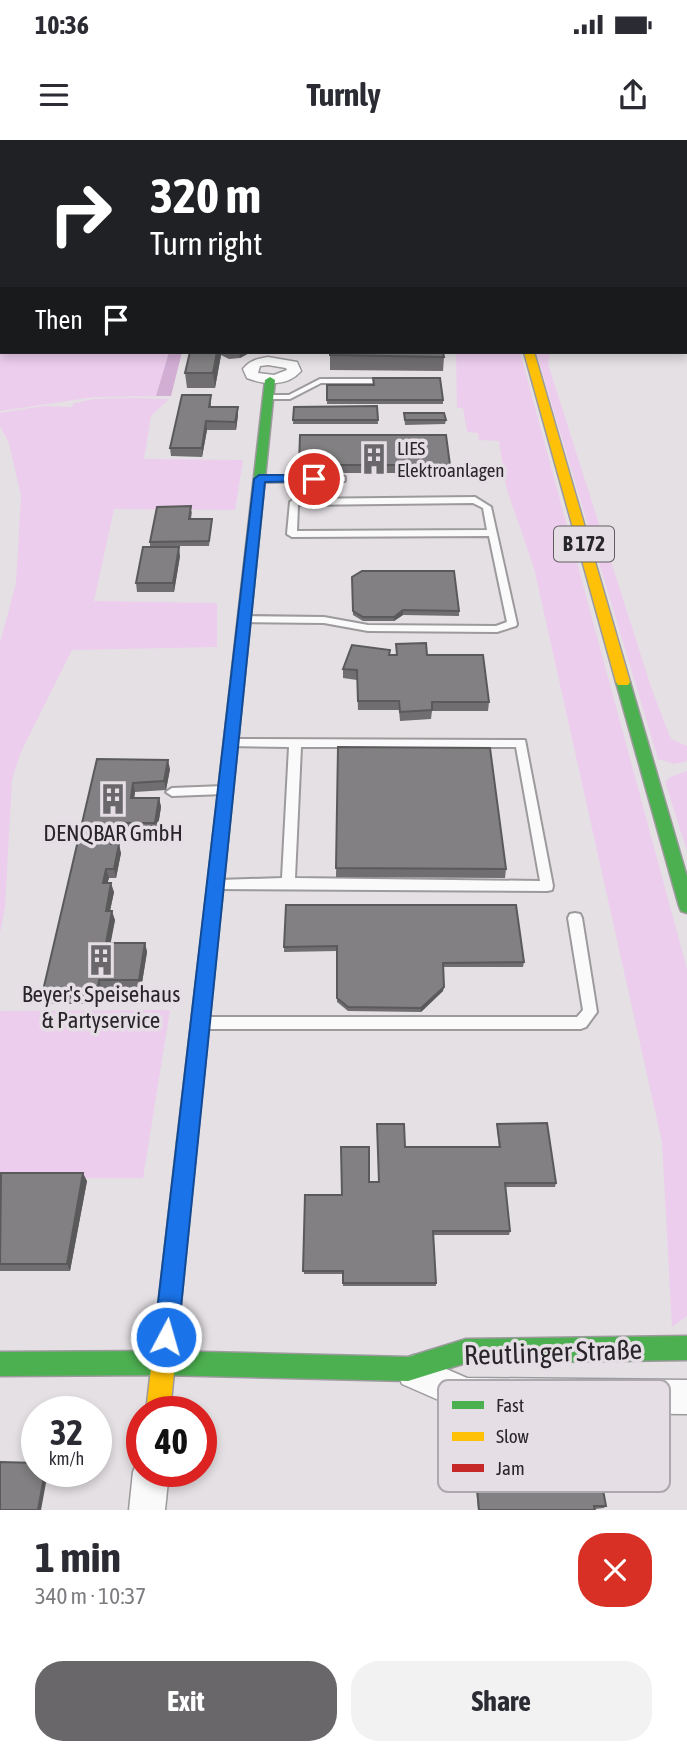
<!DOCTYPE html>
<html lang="en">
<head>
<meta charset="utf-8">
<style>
	body { margin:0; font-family:"Asap Condensed",sans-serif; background:#f2f2f3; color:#2b2b33; height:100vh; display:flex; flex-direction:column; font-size:26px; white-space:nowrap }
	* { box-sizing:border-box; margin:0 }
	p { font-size:23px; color:#7c7c81 }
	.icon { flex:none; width:38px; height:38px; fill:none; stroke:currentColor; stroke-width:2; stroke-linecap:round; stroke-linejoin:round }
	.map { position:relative; height:1370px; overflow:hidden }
	.sheet { display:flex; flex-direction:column; background:#fff; flex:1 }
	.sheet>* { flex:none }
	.hud { position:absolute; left:0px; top:0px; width:688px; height:214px; box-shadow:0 4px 10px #0003; background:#202124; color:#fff; overflow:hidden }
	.speed { position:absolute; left:21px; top:1256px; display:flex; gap:14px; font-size:35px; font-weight:700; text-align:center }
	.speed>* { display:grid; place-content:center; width:91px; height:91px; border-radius:50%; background:#fff; box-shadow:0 4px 10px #0003; line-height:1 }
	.speed small { font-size:18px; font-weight:400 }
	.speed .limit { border:10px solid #d22; background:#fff; color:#111 }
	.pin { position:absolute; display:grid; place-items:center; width:60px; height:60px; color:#fff; margin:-30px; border:4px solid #fff; border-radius:50%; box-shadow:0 2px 7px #0007 }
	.me { position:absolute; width:77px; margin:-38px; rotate:6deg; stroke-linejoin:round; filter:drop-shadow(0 0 5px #0008) }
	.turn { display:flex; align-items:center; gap:24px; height:147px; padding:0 35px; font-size:32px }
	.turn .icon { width:91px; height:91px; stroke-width:2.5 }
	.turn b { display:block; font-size:49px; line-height:60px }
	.then { display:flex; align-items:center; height:66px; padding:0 35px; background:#0003; gap:14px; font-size:26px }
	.round { display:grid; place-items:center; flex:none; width:74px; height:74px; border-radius:28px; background:#f2f2f3 }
	.overview { display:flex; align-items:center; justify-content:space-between; height:119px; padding:0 35px }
	h1 { font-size:42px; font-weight:700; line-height:52px }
	.action { display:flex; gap:14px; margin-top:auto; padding:14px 35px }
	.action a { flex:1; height:80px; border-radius:28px; background:#6a676a; color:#fff; font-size:28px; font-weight:700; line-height:80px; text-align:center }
	.action a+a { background:#f2f2f3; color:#2b2b33 }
	.status { display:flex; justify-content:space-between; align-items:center; height:49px; padding:0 35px; background:#fff; direction:ltr }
	.status svg { height:19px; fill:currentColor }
	header { display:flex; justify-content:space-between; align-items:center; height:91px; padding:0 35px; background:#fff; font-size:32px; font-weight:700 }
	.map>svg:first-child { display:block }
	.green { fill:#edcded }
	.forest { fill:#d2add4 }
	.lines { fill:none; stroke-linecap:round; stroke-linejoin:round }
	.lane-casing { stroke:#9c9a9c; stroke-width:4 }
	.street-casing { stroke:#9c9a9c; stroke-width:3 }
	.fast-casing { stroke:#9c9a9c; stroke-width:3 }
	.slow-casing { stroke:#9c9a9c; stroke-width:3 }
	.jam-casing { stroke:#9c9a9c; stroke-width:3 }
	.lane { fill:#fbfafb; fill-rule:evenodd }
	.street { fill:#fbfafb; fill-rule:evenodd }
	.fast { fill:#4caf50; fill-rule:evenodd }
	.slow { fill:#ffc107; fill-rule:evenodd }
	.jam { fill:#c62828; fill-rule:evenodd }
	.wall { fill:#706e70 }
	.shaded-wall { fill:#5b5a5b }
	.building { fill:#828082; stroke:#5b5a5b; stroke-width:2 }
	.route { fill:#1a73e8; stroke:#114b97; stroke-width:2 }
	.labels { text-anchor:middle; stroke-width:7; stroke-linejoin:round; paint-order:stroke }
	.far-poi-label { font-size:19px; fill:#292629; stroke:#e5dfe5; text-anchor:start }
	.shield { fill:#e5dfe5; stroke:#615e61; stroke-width:2 }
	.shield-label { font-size:21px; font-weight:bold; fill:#292629 }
	.poi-label { font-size:23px; fill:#292629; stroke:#e5dfe5 }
	.near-street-label { font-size:28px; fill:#292629; stroke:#e5dfe5 }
	.key { fill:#e5dfe5; stroke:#ada8ad; stroke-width:2 }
	.key-label { font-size:19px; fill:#292629 }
</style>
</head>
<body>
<div class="status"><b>10:36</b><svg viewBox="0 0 49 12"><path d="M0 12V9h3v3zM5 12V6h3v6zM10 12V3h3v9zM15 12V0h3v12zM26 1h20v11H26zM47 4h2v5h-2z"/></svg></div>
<header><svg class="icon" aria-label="menu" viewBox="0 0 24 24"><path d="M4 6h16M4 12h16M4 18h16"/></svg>Turnly<svg class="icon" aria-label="share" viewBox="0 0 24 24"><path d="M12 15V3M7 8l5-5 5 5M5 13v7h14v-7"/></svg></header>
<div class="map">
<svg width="687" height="1370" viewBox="0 0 687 1370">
	<rect width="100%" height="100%" fill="#e4e0e4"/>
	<path class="green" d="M0 152 2 212H169L156 256 94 257 0 271Z
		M456 212H520L687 829V1176L672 1187 662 1002 534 428 506 347 499 301 479 300 478 293 467 292 463 268H457Z
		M536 212H550L548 224 652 550 671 599 687 606V621L674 624 658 619Z
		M130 258 169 259 151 276 144 319 243 320 235 370 114 369 94 461 217 463V507L72 510 20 614 12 640 5 766 0 793V503L16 443 21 356 9 303 0 286V273L43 266 72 267 74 264H70L94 259Z
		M687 631V711L665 642 670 637Z
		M170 870 143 1038H0V871Z"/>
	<path class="forest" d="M169 212H182L171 256H156Z"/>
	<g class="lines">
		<defs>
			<path id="lane" d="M320 239H390L394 241 390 243H321L290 259H268L264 257 268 255H289Z
				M342 336 345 337V341L259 342 255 339 259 336Z
				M475 357 491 367 517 484 516 486 497 492 368 491 324 483 244 482 239 479 244 476 324 477 368 485 496 486 507 482 489 396 292 397 287 394 290 362 294 359ZM473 363 483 368 487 390 297 391 298 365Z
				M232 599 525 600 553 746 552 750 547 751 214 749 213 745 214 741 219 740 282 738 289 607 228 606 226 603ZM301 607H516L540 741 295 738Z
				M224 646 230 650 224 654 172 656 166 652 172 648Z
				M575 773 580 774 582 778 597 872 586 887 581 889H204L199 887 197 883 199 879 204 877H577L583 870 568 778 570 774Z"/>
			<path id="street" d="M268 217 297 222 301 231C287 247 265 245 247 238L243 229C250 220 257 219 268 217ZM268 225 286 228 287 230 274 235 258 233 260 226Z
				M414 1215 467 1238 687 1240V1274L466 1272 402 1244 397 1232 402 1220Z
				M142 1318V1332H169L165 1370H129L133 1332 138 1319Z"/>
			<path id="fast" d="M443 0H449L450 2H444Z
				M270 237 275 240 223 749 221 754H209L207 749 265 240Z
				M623 538 630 542 687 737V773L681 771 679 766 616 542Z
				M687 1196V1220L466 1223 408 1241 163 1235 0 1236V1212L163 1211 408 1217 466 1199Z"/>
			<path id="slow" d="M524 212H534L630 542 628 545H618L616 542Z
				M187 993 194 995 197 1002 170 1272H146L177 1002 180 995Z"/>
			<path id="jam" d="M215 743 221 744 223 749 197 1002 194 1009 187 1011 180 1009 177 1002 207 749 209 744Z"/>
		</defs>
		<use href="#lane" class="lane-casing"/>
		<use href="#street" class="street-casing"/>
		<use href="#fast" class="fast-casing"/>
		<use href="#slow" class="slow-casing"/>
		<use href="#jam" class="jam-casing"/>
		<use href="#lane" class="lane"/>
		<use href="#street" class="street"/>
		<use href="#fast" class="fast"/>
		<use href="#slow" class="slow"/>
		<use href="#jam" class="jam"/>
	</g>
	<path class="wall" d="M190 212H251L240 218 229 219 221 215 215 248H187L185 233Z
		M330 212 444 217 443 231 330 230Z
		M327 245 443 260V264H327Z
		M211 255V267L238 275 236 290H207L202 317 171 316 170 308Z
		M377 266 378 284H293L294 267Z
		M404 273 446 280 445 284 405 285Z
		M299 325H450V333H299Z
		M192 371 191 379H212L209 406H150V402Z
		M180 416 174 452H137L136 443Z
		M352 437 459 471V476L403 475 394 481H363L353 475Z
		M396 504 427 515 489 562 488 571H432L431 579 400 581 399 570H358L357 540 343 538V529L390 515H396Z
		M338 607 506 729 505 738 336 737Z
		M97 619 170 629 166 650 135 652 134 658H159L161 667 157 692H117L115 704 121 713 116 738H109L107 743 114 752 110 771 115 780 110 803H145L147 812 141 849H102L99 864H46L42 855Z
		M286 765 524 822 523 827H443V851L421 872 348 871 337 862V811L284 812Z
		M497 984 556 1043 555 1047H505L510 1091 509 1095H433L436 1146H343V1134H304L305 1055H342L378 1042 405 1007H499L497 988Z
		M0 1036 87 1041 70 1131H0Z
		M476 1336 590 1339 606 1366 604 1368 595 1369V1370H478L475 1338Z"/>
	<path class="shaded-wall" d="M217 212H220L221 215 215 248 213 233Z
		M239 212H251L240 218Z
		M238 267V275L236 290 235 282Z
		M206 281 207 290 202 317V308Z
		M179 407 180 416 174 452 173 443Z
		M403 470V475L394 481V477Z
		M168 620 170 629 166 650 164 641Z
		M133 643 135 652 133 667 131 658Z
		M159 658 161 667 157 692 155 683Z
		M115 683 117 692 113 713 111 704Z
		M119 704 121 713 116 738 114 729Z
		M106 729 109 738 105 752 103 743Z
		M111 743 114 752 108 780 106 771Z
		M112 771 115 780 109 812 106 803Z
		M145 803 147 812 141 849 139 840Z
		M99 840 102 849 99 864 97 855Z
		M444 847 443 851 421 872V868Z
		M83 1033 87 1041 70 1131 67 1124Z
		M45 1332H48L41 1370H38Z"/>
	<path class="building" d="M190 212H217L213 233H185Z
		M330 212H443L444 217 330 215Z
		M373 238H440L443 260H327V245H374Z
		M182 255H211L209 267H238L235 282 206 281 202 308H170Z
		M377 266 378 280H293L294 267Z
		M404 273H444L446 280H405Z
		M300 295H446L450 325H299Z
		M191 366 189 379H212L209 401 150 402 157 367Z
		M143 407H179L173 443H136Z
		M362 431H454L459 471 403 470 394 477H363L353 471 352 437Z
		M426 503 427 515H483L489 562H432V570L400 572 399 561H358L357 530 343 529 352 505 390 510 389 515H397L396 504Z
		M338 607 490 608 506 729 336 728Z
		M97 619 168 620 164 641 133 643 131 658H159L155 683H115L111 704H119L114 729H106L103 743H111L106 771H112L106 803H145L139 840H99L97 855H42Z
		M286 765H516L524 822 443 823 444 847 421 868 348 867 337 858V806L284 807Z
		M547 983 556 1043H505L510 1091H433L436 1143H343V1131H303L305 1055H342L341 1007H369V1042H379L377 984H404L405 1007H500L497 984Z
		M1 1033H83L67 1124H0Z
		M0 1322 37 1323V1332H45L38 1370H0Z
		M590 1334V1339H601L606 1366H594L595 1370H479L476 1336Z"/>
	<path class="route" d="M314 335 318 336V341L265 342 178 1197 174 1205 166 1209 158 1205 154 1197 254 339 259 335Z"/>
	<defs>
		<symbol id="building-bare" viewBox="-9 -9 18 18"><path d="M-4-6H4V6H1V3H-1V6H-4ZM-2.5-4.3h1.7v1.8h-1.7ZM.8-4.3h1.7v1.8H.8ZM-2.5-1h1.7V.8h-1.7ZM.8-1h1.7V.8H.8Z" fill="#6a676a" stroke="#e5dfe5" stroke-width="2.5" paint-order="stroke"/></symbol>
	</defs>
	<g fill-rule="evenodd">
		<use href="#building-bare" x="352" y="297" width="44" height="44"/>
		<use href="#building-bare" x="91" y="637" width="44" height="44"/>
		<use href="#building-bare" x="79" y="798" width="44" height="44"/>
	</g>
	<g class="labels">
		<g class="far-poi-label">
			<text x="397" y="315">LIES<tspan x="397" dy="22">Elektroanlagen</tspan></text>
		</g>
		<rect class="shield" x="554" y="386.5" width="60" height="35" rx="5"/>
		<g class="shield-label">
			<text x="584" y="411">B 172</text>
		</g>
		<g class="poi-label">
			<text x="113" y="701">DENQBAR GmbH</text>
			<text x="101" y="862">Beyer's Speisehaus<tspan x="101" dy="26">&amp; Partyservice</tspan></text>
		</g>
		<g class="near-street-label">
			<text transform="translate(553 1212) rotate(-2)" y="10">Reutlinger Straße</text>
		</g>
	</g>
	<rect x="438" y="1240" width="232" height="112" rx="10" class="key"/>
	<rect x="452" y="1261" width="32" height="8" fill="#4caf50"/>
	<rect x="452" y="1292" width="32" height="9" fill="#ffc107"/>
	<rect x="452" y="1324" width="32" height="8" fill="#c62828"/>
	<g class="key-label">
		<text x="496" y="1272">Fast</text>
		<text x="496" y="1303">Slow</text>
		<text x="496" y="1335">Jam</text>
	</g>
</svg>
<div class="speed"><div>32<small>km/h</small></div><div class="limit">40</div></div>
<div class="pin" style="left:314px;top:339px;background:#d93025"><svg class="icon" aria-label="arrive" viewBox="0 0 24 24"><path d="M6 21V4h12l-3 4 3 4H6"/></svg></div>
<svg class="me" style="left:166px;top:1197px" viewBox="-20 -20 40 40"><circle r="17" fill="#1a73e8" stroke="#fff" stroke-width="3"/><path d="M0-11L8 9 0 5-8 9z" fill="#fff"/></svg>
<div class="hud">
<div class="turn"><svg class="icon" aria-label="right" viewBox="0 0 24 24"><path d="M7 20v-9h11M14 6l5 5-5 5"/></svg><div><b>320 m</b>Turn right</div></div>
<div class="then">Then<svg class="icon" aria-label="arrive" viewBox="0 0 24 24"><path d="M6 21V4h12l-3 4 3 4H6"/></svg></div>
</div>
</div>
<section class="sheet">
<div class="overview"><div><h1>1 min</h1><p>340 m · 10:37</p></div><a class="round" style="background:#d93025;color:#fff"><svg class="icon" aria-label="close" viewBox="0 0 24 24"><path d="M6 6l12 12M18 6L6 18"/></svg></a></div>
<div class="action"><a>Exit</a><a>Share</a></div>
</section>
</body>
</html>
